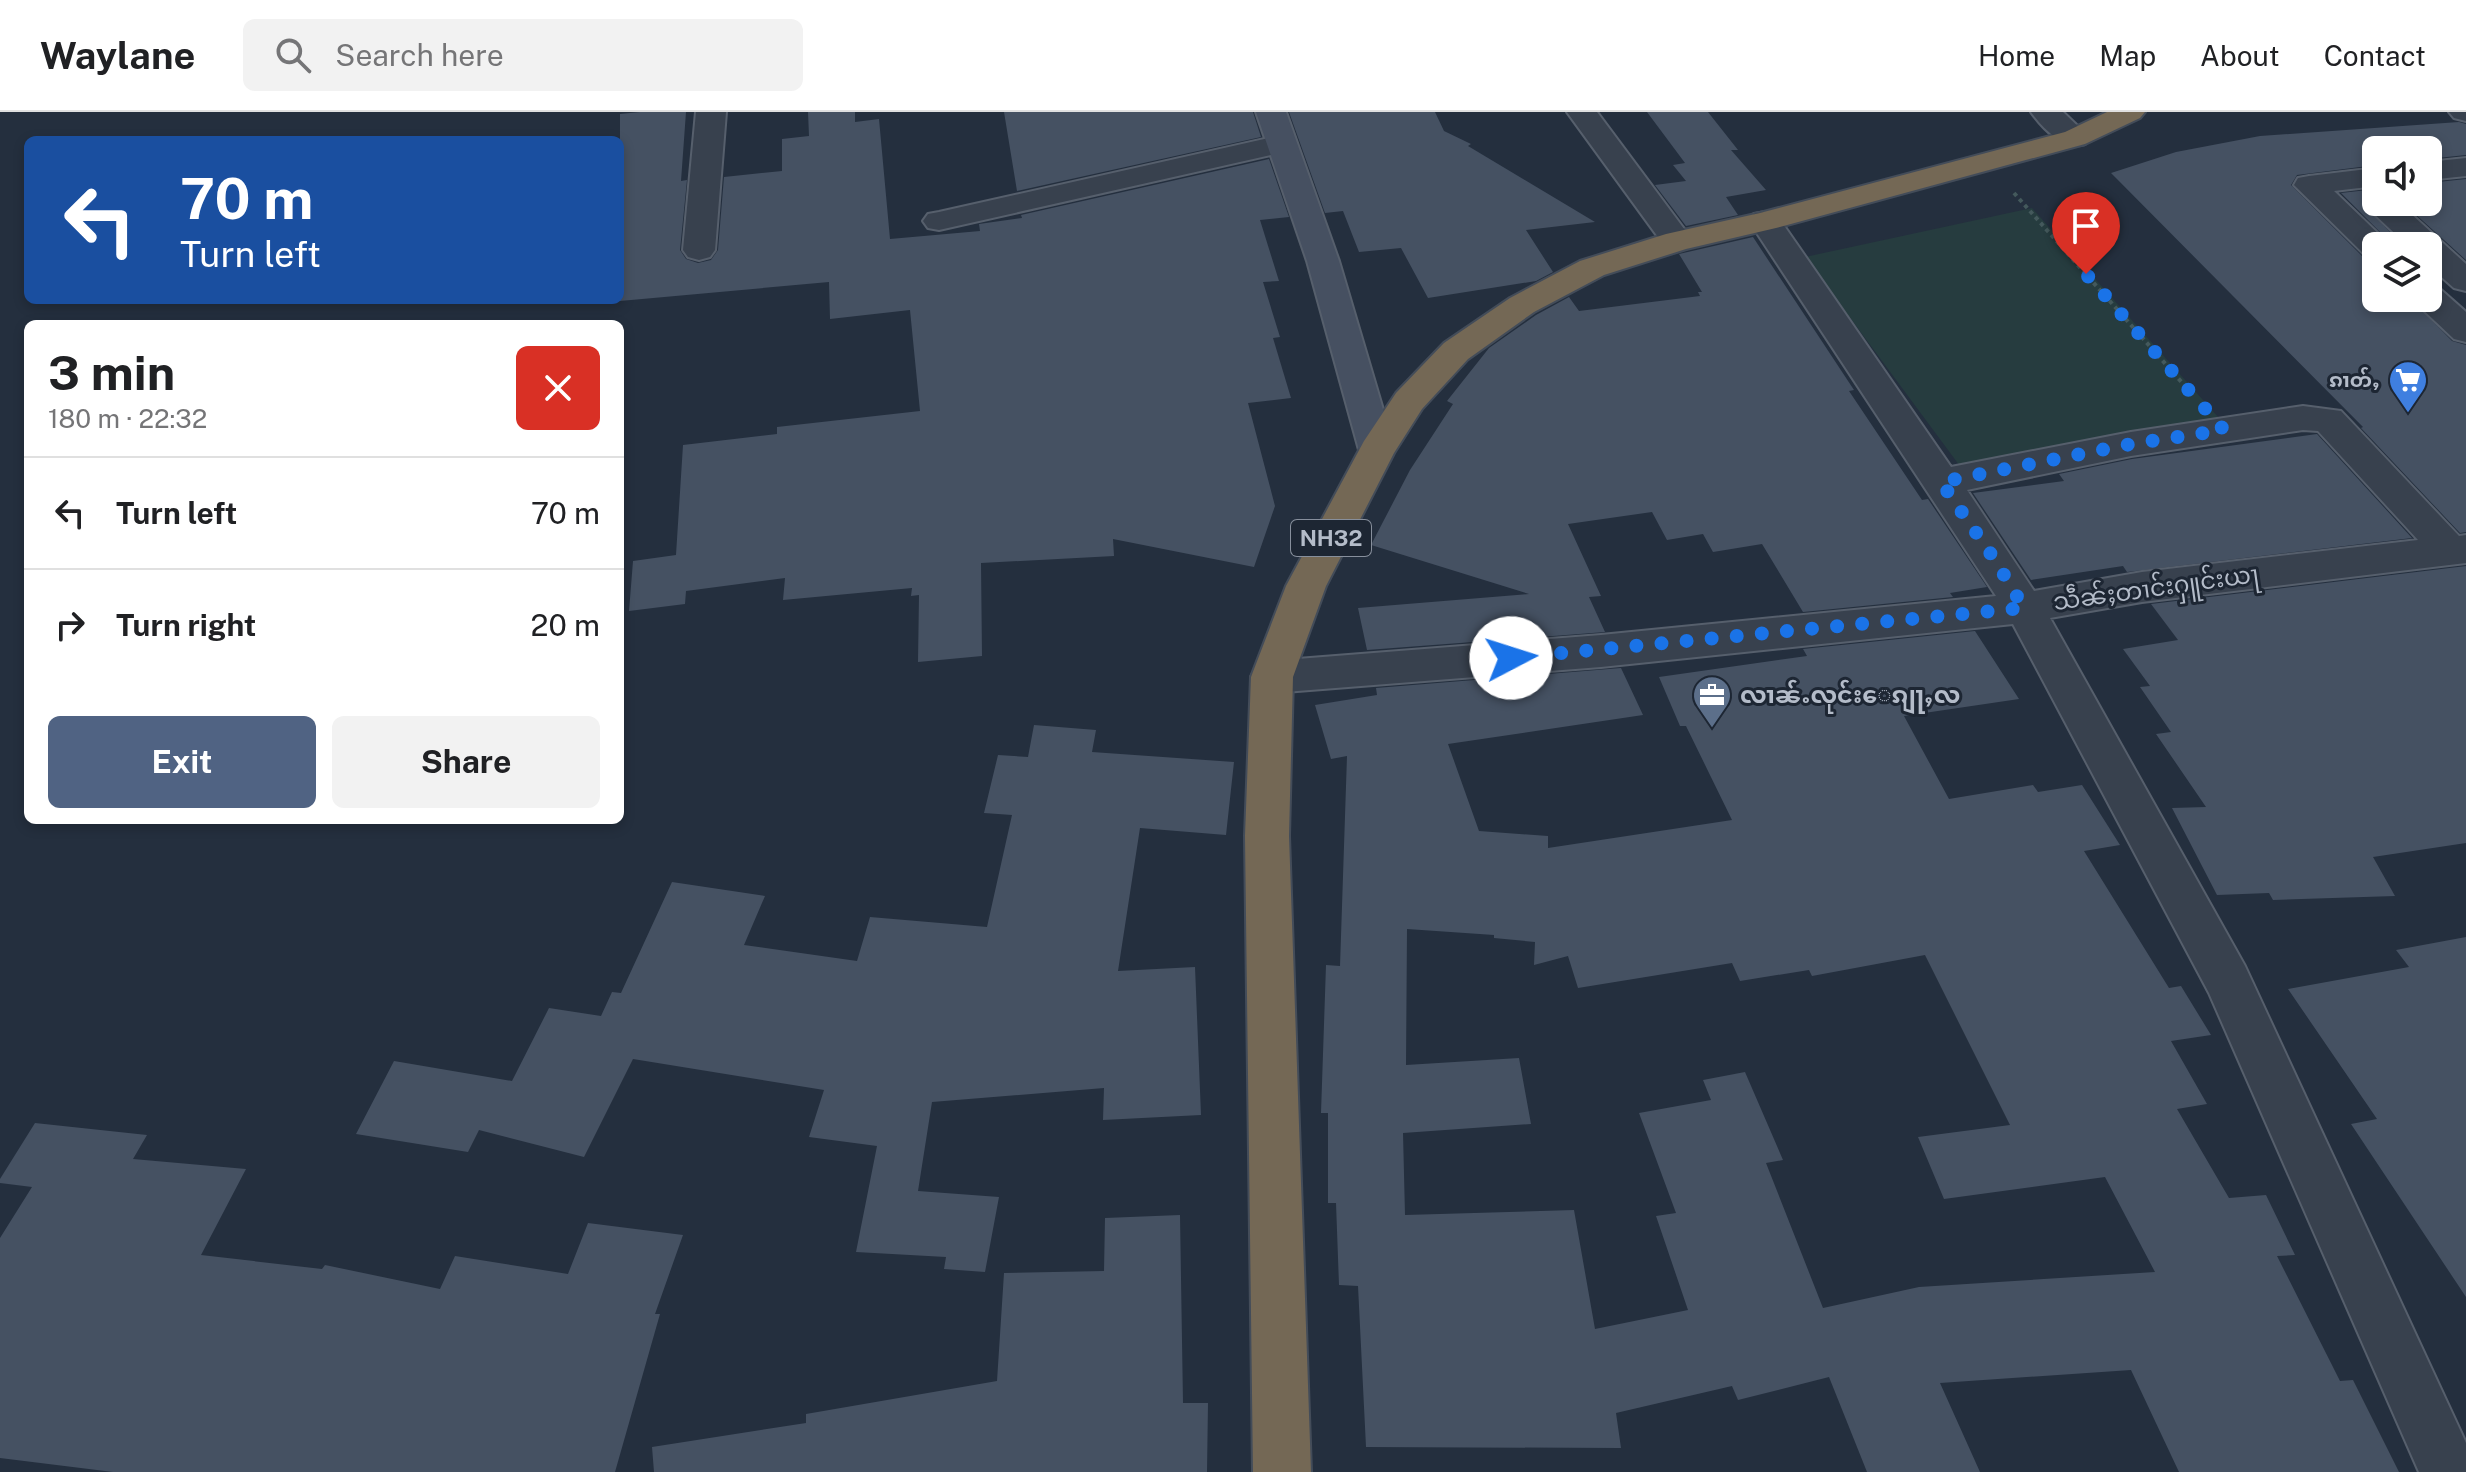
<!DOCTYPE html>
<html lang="en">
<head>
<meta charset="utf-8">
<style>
	body { margin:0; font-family:"Public Sans","Noto Sans Myanmar",sans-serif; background:#f2f2f2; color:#202124; height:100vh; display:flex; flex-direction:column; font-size:30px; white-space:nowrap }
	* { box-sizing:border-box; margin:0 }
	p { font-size:26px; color:#757577 }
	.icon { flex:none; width:44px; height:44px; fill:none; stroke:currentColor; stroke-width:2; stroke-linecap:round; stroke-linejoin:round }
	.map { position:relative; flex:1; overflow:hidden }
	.drawer { position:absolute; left:24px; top:208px; width:600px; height:504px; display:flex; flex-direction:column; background:#fff; border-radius:12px; box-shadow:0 4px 12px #0003 }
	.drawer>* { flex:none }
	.guide { position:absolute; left:24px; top:24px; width:600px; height:168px; border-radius:12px; box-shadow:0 4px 12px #0003; background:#1a4fa0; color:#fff; overflow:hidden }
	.buttons { position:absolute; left:2362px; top:24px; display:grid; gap:16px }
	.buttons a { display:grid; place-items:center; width:80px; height:80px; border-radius:12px; background:#fff; box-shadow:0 4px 12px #0003; font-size:40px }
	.pin { position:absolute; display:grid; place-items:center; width:68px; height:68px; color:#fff; margin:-82px -34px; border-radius:50% 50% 50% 0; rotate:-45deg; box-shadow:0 0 8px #0007 }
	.pin .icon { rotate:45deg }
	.me { position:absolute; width:88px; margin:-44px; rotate:85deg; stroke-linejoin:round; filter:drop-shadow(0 0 6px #0008) }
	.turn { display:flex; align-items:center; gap:28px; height:168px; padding:0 24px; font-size:36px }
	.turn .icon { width:104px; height:104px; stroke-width:2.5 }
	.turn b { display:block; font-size:56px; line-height:68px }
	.round { display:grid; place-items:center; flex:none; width:84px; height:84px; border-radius:12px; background:#f2f2f2 }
	.head { display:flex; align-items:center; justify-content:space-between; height:136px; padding:0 24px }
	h1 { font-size:48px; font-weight:700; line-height:60px }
	.action { display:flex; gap:16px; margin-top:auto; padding:16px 24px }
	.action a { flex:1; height:92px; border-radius:12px; background:#506383; color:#fff; font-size:32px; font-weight:700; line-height:92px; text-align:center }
	.action a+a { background:#f2f2f2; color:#202124 }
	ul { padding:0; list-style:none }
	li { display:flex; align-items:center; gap:24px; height:112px; padding:0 24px; border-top:2px solid #e0e0e0 }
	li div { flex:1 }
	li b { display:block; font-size:30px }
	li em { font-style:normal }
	header { display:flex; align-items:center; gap:48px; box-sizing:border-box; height:112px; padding:0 40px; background:#fff; border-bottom:2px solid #e0e0e0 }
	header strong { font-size:38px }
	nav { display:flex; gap:44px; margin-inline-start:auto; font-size:28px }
	.search { width:560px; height:72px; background:#f2f2f2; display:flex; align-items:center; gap:20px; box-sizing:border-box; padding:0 28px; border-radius:12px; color:#757577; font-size:30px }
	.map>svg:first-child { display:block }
	.green { fill:#263c3f }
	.building { fill:#455162; fill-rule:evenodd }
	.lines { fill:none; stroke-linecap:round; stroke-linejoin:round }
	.street-casing { stroke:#565f6c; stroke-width:4 }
	.secondary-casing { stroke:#565f6c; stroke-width:4 }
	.highway-casing { stroke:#434c59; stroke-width:4 }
	.path { stroke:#44595c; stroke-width:4; stroke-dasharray:4 4; stroke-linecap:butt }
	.street { fill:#38414e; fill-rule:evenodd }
	.secondary { fill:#465061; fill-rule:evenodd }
	.highway { fill:#746855; fill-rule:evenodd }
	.route { stroke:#1a73e8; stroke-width:14; stroke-dasharray:0 25.2 }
	.labels { text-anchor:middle; stroke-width:6; stroke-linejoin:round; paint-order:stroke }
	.far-poi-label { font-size:20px; font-weight:bold; fill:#b4bcc9; stroke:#1d2633; text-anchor:end }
	.shield { fill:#1d2633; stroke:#878f9c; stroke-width:2 }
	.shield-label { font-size:22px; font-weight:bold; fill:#b4bcc9 }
	.street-label { font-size:24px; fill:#b4bcc9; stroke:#1d2633 }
	.poi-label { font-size:24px; font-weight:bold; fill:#b4bcc9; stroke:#1d2633; text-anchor:start }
</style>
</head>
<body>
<header>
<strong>Waylane</strong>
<div class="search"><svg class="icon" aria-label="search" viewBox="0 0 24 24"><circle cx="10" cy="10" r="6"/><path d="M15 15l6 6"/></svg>Search here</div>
<nav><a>Home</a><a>Map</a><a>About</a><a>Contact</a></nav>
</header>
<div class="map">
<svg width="2466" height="1360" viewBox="0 0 2466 1360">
	<rect width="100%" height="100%" fill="#242f3e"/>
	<path class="green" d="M2032 96 2219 306 1968 365 1805 145Z"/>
	<path class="building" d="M640 0H686L681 69 687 68 680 138 686 147 698 151 711 148 718 138 724 65 782 59V27L809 24 808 0H855V10L879 7 890 127 980 119 979 112 1022 106 1021 103 1269 47 1289 105 1260 108 1279 169 1263 170 1280 225 1273 226 1291 286 1248 291 1275 394 1254 455 1113 427 1114 444 981 451 982 544 918 550 919 483 911 484 912 476 783 488 785 466 686 479 685 492 629 499 633 449 676 443 683 333 777 322V315L920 299 910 198 830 207 829 170 620 189V2Z
		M1004 0H1253L1261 25 1017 79Z
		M1289 0H1435L1444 19 1471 32 1468 34 1595 110 1526 118 1553 160 1536 169 1428 186 1401 136 1359 140 1343 99 1325 101Z
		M1647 0H1708L1738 38H1731L1766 78 1726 85 1738 103 1686 114 1655 73 1686 69 1673 53 1685 51Z
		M2459 10 2466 12V43L2428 47V38H2376V53L2297 63 2291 73 2363 145 2376 149V186H2410L2452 229 2466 233V420L2460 421 2361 316 2363 315 2111 61 2176 40 2260 24Z
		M2466 67V148L2402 90H2428V71Z
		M2376 77 2367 81 2362 92 2404 134H2394L2341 81Z
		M1753 125 1854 278 1849 279 1922 388 1928 387 1987 475 1950 481 1953 485 1803 500 1762 432 1713 440 1703 422 1667 428 1652 400 1568 412 1601 484 1589 485 1605 520 1367 538 1358 496 1529 482 1371 433 1410 358 1453 292 1447 289 1489 236 1536 203 1569 185 1579 199 1700 184 1698 180H1702L1679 142Z
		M2317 322 2412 426 2127 460 2123 454 2031 468 1973 381 2064 369 2059 362 2132 347Z
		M2466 454V731L2373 745 2395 784 2273 788 2269 781 2217 783 2172 696 2206 695 2156 622 2171 620 2140 575 2150 574 2123 537 2178 528 2151 492Z
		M1975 519 2019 587 1904 604 1949 687 2033 673 2038 680 2082 673 2120 733 2084 739 2169 876 2181 874 2211 923 2171 929 2207 992 2177 997 2229 1086 2266 1083 2295 1143 2277 1144 2340 1269 2353 1268 2399 1360H2179L2131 1258 1940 1271 1980 1360H1867L1829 1265 1738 1288 1732 1274 1616 1301 1621 1336 1366 1335 1358 1174 1339 1173 1336 1091H1328V1001H1321L1326 853 1340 854 1347 644 1331 647 1315 593 1377 583 1376 576 1621 556 1643 603 1448 632 1479 719 1548 724V736L1732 708 1686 614H1680L1659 565 1807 544 1803 537ZM1407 817 1494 823V826L1535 830 1534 853 1568 844 1578 876 1732 851 1740 869 1809 858 1812 864 1925 843 2010 1013 1918 1025 1944 1087 2105 1065 2155 1160 1919 1175 1823 1196 1766 1051 1783 1048 1745 960 1703 968 1711 988 1639 1001 1676 1101 1656 1104 1688 1198 1595 1217 1574 1098 1405 1103 1403 1021 1531 1012 1519 946 1406 953Z
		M1034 613 1096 618 1092 640 1234 650 1226 723 1140 716 1118 859 1195 855 1201 1003 1103 1008 1104 976 932 990 918 1079 999 1085 985 1160 944 1157 946 1145 856 1140 877 1034 809 1025 824 978 633 947 584 1045 479 1018 468 1040 356 1022 394 949 512 969 549 896 601 904 612 880 621 881 672 770 765 784 744 833 857 849 870 805 987 815 1012 703 984 701 998 643 1028 645Z
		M2466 825V1185L2351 1012 2377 1007 2288 877 2409 855 2396 838Z
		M35 1011 147 1023 133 1047 246 1057 201 1143 322 1157 325 1153 440 1177 455 1144 568 1162 588 1111 683 1123 655 1202H660L615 1360H113L0 1346V1126L32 1075 0 1071V1067Z
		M1180 1103 1183 1291H1208L1207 1360H654L652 1335 806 1311V1302L997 1269 1004 1161 1104 1159 1105 1106Z"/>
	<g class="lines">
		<defs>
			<path id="street" d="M696 0H726L715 138 710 145 699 148 688 145 683 138Z
				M1567 0H1597L1693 129 1688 136 1677 139 1666 136Z
				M2031 0H2063L2090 26 2085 32C2064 38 2044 18 2031 0Z
				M2449 0H2466V9L2454 6Z
				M1282 23 1293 26 1297 32 1293 38 939 118 928 116 923 109 928 102 939 100Z
				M2466 46V64L2428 68V50Z
				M2376 56V74L2334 79 2391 134H2376V146L2365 143 2294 73 2298 66 2309 64Z
				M2376 82V90H2398L2466 152V179L2454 176 2428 153V134H2408L2369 97 2364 90 2369 83Z
				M1765 100 1776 102 1951 355 2131 320 2303 294 2341 299 2459 424 2466 423V451L2142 490 2050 506 2245 854 2466 1331V1360H2419L2209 881 2013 512 1601 555 1272 581 1257 576 1251 565 1257 554 1272 549 1601 523 1996 484 1749 109 1754 102ZM2303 318 2318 319 2418 428 2142 460 2034 479 1967 378 2131 344Z
				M2428 174 2440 177 2466 200V230L2454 227 2416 191 2413 186H2428Z"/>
			<path id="secondary" d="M1256 0H1286L1339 149 1395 338 1390 347 1377 351 1364 347 1359 338 1307 149Z"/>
			<path id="highway" d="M2107 0H2145L2140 6 2085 32 1776 116 1686 137 1604 163 1534 200 1468 247 1422 297 1394 341 1326 474 1293 565 1289 724 1311 1360H1253L1245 724 1251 565 1286 474 1364 329 1396 281 1444 231 1510 186 1580 149 1666 122 1760 101 2065 20Z"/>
		</defs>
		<use href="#street" class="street-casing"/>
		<use href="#secondary" class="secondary-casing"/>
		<use href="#highway" class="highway-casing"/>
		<path class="path" d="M2014 81 2193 283"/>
		<use href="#street" class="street"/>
		<use href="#secondary" class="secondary"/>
		<use href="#highway" class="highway"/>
	</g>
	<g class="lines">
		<path class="route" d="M1511 546 2024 496 1995 448 1941 370 2131 332 2224 318 2086 162"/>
	</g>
	<defs>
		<symbol id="supermarket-pin" viewBox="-11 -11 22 30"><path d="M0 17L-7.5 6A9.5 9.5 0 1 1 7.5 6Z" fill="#3f7fe0" stroke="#1d2633"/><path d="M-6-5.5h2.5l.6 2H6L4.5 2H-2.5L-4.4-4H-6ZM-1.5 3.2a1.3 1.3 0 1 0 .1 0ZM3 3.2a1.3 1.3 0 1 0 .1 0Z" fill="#fff"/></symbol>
		<symbol id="office-pin" viewBox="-11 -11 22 30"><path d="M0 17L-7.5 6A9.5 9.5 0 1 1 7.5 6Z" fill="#5c6f8a" stroke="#1d2633"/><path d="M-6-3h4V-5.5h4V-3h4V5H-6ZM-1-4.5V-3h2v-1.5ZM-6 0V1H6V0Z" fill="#fff"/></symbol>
	</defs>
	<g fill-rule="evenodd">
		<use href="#supermarket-pin" x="2386" y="246" width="44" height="60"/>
		<use href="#office-pin" x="1690" y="561" width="44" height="60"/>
	</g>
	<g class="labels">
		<g class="far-poi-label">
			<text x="2380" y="275">ၵၢတ်ႇ</text>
		</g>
		<rect class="shield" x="1291" y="408" width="80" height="36" rx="6"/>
		<g class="shield-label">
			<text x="1331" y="434">NH32</text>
		</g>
		<g class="street-label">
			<text transform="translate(2156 476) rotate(-8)" y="8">သဵၼ်ႈတၢင်းႁူင်းယႃ</text>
		</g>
		<g class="poi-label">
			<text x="1740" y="591">လၢၼ်ႉလုင်းေၵျႃႇလ</text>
		</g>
	</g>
</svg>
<div class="buttons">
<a><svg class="icon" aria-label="sound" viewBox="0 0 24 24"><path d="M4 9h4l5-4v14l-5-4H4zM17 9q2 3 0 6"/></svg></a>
<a><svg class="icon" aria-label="layers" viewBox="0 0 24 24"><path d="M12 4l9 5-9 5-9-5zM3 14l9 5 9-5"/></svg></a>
</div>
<div class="pin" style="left:2086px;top:162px;background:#d93025"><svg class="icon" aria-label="arrive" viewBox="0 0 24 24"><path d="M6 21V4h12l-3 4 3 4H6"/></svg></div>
<svg class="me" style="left:1511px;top:546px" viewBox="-20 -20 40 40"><circle r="19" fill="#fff"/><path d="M0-13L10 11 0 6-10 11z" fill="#1a73e8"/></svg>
<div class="guide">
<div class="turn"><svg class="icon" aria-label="left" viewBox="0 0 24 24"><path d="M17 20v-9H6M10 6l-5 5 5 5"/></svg><div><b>70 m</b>Turn left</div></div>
</div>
<section class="drawer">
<div class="head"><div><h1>3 min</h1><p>180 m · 22:32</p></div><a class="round" style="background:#d93025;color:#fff"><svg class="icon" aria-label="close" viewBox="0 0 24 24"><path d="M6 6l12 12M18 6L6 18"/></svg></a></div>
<ul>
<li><svg class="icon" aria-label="left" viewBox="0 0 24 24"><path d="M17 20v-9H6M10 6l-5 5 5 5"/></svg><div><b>Turn left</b></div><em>70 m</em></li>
<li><svg class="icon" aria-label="right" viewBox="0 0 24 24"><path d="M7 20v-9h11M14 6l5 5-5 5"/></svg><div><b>Turn right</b></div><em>20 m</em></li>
</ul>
<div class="action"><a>Exit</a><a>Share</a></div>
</section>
</div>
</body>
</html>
